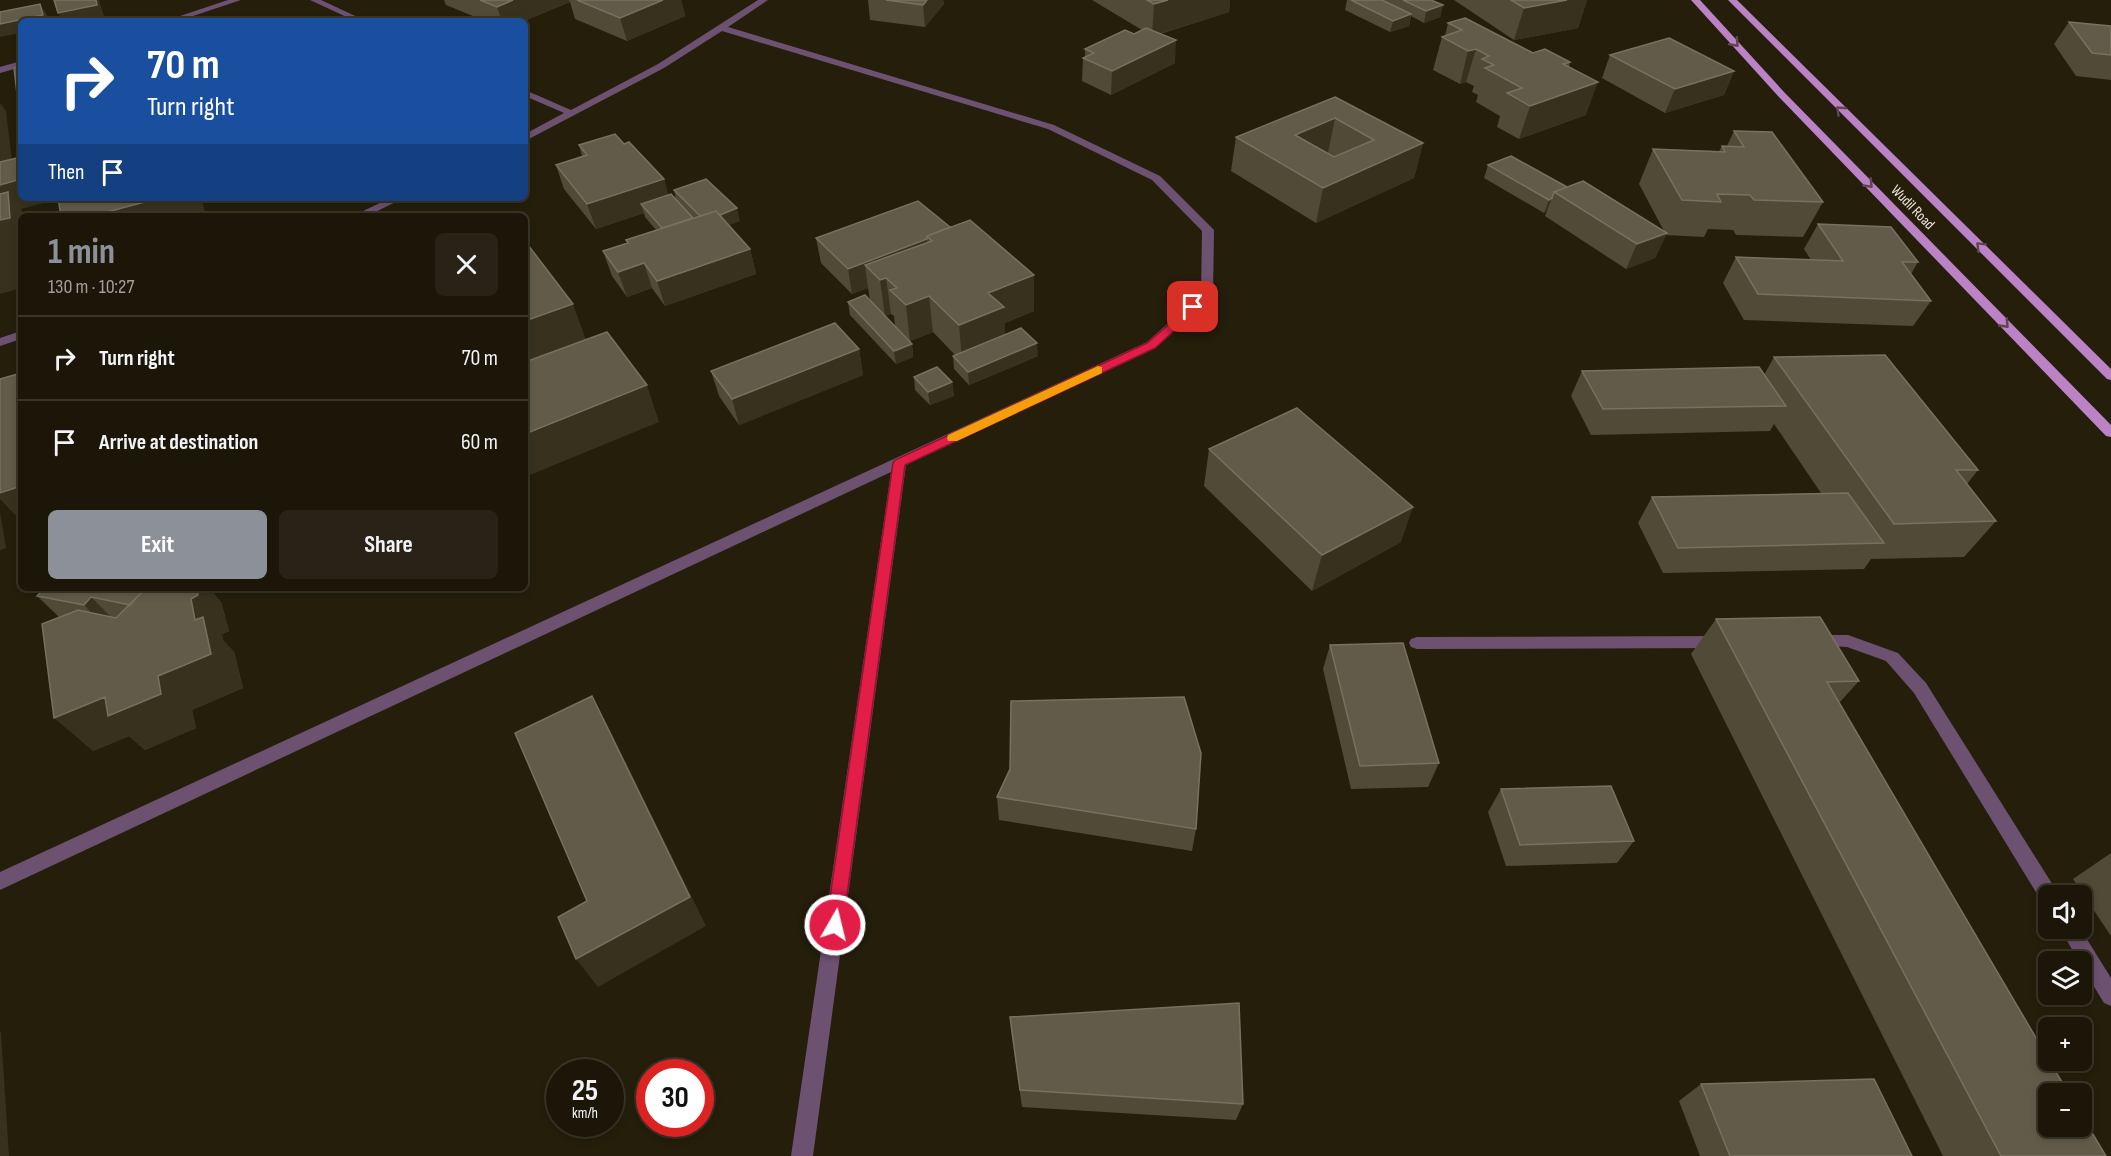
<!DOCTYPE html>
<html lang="en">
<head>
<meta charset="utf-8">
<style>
	body { margin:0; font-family:"Sofia Sans Condensed",sans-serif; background:#282316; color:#f1f3f6; height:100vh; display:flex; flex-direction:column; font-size:22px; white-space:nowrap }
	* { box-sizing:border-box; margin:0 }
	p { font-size:20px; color:#a09f9c }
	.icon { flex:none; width:33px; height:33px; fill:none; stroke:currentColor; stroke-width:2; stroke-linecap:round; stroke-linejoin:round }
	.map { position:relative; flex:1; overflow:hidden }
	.sheet { position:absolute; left:18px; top:213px; width:510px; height:378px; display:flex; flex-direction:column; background:#1b1608; border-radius:9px; box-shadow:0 3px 9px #0003,0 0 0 2px #393529 }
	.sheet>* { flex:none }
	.banner { position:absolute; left:18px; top:18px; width:510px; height:183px; border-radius:9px; box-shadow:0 3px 9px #0003,0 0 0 2px #393529; background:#1a4fa0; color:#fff; overflow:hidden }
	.buttons { position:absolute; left:2038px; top:885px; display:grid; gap:12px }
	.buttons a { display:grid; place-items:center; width:54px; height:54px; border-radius:9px; background:#1b1608; box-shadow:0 3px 9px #0003,0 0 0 2px #393529; font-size:30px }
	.speed { position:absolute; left:546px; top:1059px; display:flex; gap:12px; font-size:30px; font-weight:700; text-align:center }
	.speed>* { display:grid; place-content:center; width:78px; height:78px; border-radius:50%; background:#1b1608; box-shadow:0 3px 9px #0003,0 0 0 2px #393529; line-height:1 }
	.speed small { font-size:15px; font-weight:400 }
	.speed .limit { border:9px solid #d22; background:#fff; color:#111 }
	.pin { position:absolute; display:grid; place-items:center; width:51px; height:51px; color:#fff; margin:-26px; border-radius:12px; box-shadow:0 3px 9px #0006 }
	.me { position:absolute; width:66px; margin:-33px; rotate:8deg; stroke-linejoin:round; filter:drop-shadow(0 0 4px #0008) }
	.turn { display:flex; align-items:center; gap:21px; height:126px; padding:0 30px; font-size:27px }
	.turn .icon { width:78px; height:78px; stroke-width:2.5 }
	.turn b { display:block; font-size:42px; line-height:51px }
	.then { display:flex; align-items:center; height:57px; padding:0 30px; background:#0003; gap:12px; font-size:22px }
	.round { display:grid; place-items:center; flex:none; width:63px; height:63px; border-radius:9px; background:#282316 }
	.headline { display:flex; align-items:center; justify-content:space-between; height:102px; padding:0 30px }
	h1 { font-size:36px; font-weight:700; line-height:45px; color:#8c9099 }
	.action { display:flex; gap:12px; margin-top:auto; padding:12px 30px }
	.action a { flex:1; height:69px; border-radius:9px; background:#8c9099; color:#fff; font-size:24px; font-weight:700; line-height:69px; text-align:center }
	.action a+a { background:#282316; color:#f1f3f6 }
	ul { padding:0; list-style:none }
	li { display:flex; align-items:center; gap:18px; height:84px; padding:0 30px; border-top:2px solid #393529 }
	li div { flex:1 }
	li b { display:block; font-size:22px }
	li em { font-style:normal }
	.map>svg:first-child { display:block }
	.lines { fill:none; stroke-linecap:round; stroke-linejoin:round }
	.service { fill:#6c5171; fill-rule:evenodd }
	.minor { fill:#6c5171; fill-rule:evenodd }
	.primary { fill:#bb82c5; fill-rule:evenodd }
	.wall { fill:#514a37; fill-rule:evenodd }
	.shaded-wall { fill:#38311e }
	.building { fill:#625b49; stroke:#777160; stroke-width:1.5; fill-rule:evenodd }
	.oneway { stroke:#604655 }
	.route { fill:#e11d48; stroke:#92132f; stroke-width:1.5 }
	.slow { fill:#f59e0b }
	.labels { text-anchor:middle; stroke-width:6; stroke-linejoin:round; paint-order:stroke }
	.far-street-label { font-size:15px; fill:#ede8dd; stroke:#241e0b }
</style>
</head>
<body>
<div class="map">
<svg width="2111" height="1156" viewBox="0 0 2111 1156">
	<rect width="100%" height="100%" fill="#241e0b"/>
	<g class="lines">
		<path class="service" d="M1816 635H1848L1898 653 1926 683 2056 890 2058 896H2049V905L2042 902 1914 693 1886 661 1847 647 1810 645 1808 641 1810 637Z
			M1720 636 1726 638 1728 642 1726 646 1720 648 1417 649 1411 647 1409 643 1411 639 1417 637Z
			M2060 928H2080L2111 978V1006L2104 1003 2082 967V962H2079Z"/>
		<path class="minor" d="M228 0H241L178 21H165Z
			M310 0H321L366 21H355Z
			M758 0H768L728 27 1054 125 1160 176 1214 230 1213 295 1155 348 906 465 813 1156H791L891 472 0 890V872L1147 342 1201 294 1202 231 1152 180 1048 129 722 31 664 68 525 141V134L564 113 525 96V90L571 110 658 64Z
			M21 61V67L0 73V67Z
			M390 198H404L367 216H353Z
			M21 331V339L0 346V338Z"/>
		<path class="primary" d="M1691 0H1700L1784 92 2111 425V437L2106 436 1778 96Z
			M1728 0H1737L2111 369V380L2107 379Z"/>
	</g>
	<path class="wall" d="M444 0H681L685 16 627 41 575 19 570 2 524 21H485L446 5Z
		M868 0H943L944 4 925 27 870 20Z
		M1092 0H1230L1229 12 1160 34 1175 63 1111 95 1082 81 1083 58 1085 57V49L1134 34 1142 30Z
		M1347 0H1431L1443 5 1440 17 1424 23 1411 16 1409 26 1390 32 1345 10Z
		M1454 0H1587L1578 28 1514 40Z
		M2069 22 2111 26V80L2076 76 2054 44Z
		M1448 23 1533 53 1570 62 1569 67 1586 115 1519 139 1497 127 1500 116 1476 102 1478 95 1472 92 1474 86 1466 82 1460 84 1433 70 1442 37 1445 36Z
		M1610 55 1734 71 1724 95 1665 113 1602 78Z
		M1335 97 1423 143 1414 178 1316 223 1231 171 1236 137Z
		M1734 131 1823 202 1803 237 1736 235 1733 230 1708 229 1704 237 1666 235 1655 258 1626 269 1545 216 1547 211 1544 213 1484 178 1488 165 1567 187 1664 231 1639 184 1653 149 1719 151 1722 146H1727Z
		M624 144 664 179 668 195 676 199 674 190 740 221 729 225 750 249 756 274 665 306 652 288 627 297 612 276 603 251 627 243 626 240 656 230 645 217 644 213 596 229 564 189 556 165 582 156 579 145Z
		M1818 224 1918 262 1911 274 1931 301 1913 326 1744 320 1723 283 1736 257 1811 260 1804 249Z
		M950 227 1034 275V311L1005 323V335L1038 356 969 385 954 369 953 356 955 355 933 332 910 341 912 344 913 357 896 364 850 315 848 302 870 300 868 288 852 294 821 263 816 238ZM891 314 894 316 895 326 885 316Z
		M859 349 863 375 739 425 719 396 711 371Z
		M1774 357 1978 470 1967 484 1996 521 1964 557 1871 559 1864 569 1663 573 1638 523 1652 497 1821 493 1774 424 1770 431 1591 435 1571 396 1582 371 1764 375Z
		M914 377 952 382 954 396 930 405 915 390Z
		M1209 449 1401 542 1312 591 1204 486Z
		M45 588H209L221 602 229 631 222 634 223 640 234 652 243 688 192 710 196 728 145 750 129 736 93 751 59 617 37 596Z
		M1716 619 1859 681 1839 703 2106 1156H1943L1691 654Z
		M1330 645 1439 763 1428 787 1351 789 1323 669Z
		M1010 769 1196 829 1192 851 999 820 997 797Z
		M1501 789 1634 841 1617 863 1506 866 1488 812Z
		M2111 853V936L2073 879Z
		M1010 1017 1243 1104 1236 1120 1022 1107 1012 1036Z
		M1701 1084 1912 1156H1700L1679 1101Z"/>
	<path class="shaded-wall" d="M96 0H99L104 16 82 21H63L58 13Z
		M513 0H569L570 2 524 21H502L497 7Z
		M663 0H681L685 16 627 41 620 18Z
		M927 0H943L944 4 925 27 923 5Z
		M1168 0H1230L1229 12 1152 36 1154 4Z
		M1567 0H1587L1578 28 1514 40 1524 8Z
		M40 4 47 15 49 21H21V33L0 37V24Z
		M1443 5 1440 17 1424 23 1426 11Z
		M1411 14 1409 26 1390 32 1393 21Z
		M1176 40 1175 63 1111 95 1112 71Z
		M1476 49 1466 82 1460 84 1468 51Z
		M1734 71 1724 95 1665 113 1675 89Z
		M1598 82 1586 115 1519 139 1530 106Z
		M0 103 6 111 12 161 0 163Z
		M1335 118 1328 153 1289 169 1295 135Z
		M1423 143 1414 178 1316 223 1323 188Z
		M21 179V198H63L21 209 26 216H21V245L17 246 21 288 0 294V185Z
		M664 179 671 204H641L644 213 596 229 587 204Z
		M160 198H201L206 215 201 216H92Z
		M1552 198 1547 211 1544 213 1549 200Z
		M737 208 740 221 708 233 704 220Z
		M1667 233 1655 258 1626 269 1637 244Z
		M927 239 929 264 886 278 891 314 885 316 880 280 865 265 868 288 852 294 848 269Z
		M750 249 756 274 665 306 657 281Z
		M644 263 652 288 627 297 618 272Z
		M1034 275V311L1005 323V343L962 361 959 325 988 293Z
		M929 296 933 332 910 341 906 305Z
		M573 304 586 340 525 363V321Z
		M1037 343 1038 356 969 385 968 372Z
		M912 344 913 357 896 364 894 351Z
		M859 349 863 375 739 425 732 399Z
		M952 382 954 396 930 405 928 392Z
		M647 385 659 422 525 477V434Z
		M21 486V521L0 499V494Z
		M1413 507 1401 542 1312 591 1322 555Z
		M0 512 6 548 0 550Z
		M196 588H209L221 602 229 631 222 634 223 640 234 652 243 688 192 710 196 728 145 750 129 736 93 751 54 718 158 676Z
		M91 597 116 622 108 630 84 605Z
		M592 696 610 730 706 926 598 987 576 959 690 897Z
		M0 1031 1 1032 9 1156H0Z"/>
	<path class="building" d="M54 0H96L97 5 58 13Z
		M480 0H513L497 7Z
		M577 0H663L620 18Z
		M886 0H927L923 5Z
		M1147 0H1168L1154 4Z
		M1351 0H1382L1411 14 1393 21Z
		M1403 0H1431L1443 5 1426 11Z
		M1511 0H1567L1524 8Z
		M40 4 43 15 0 24V12Z
		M1465 18 1533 53 1545 49 1570 62 1563 64 1598 82 1530 106 1507 93 1522 88 1485 68 1494 65 1482 59 1489 56 1476 49 1468 51 1442 37 1462 30 1448 23Z
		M2069 22 2111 26V55L2092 53Z
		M1146 28 1176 40 1112 71 1083 58 1094 53 1085 49 1125 30 1134 34Z
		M1669 38 1734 71 1675 89 1610 55Z
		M21 66V119H20L14 68Z
		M1335 97 1423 143 1323 188 1236 137ZM1335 118 1374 140 1334 157 1295 135Z
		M1734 131 1772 132 1823 202 1754 200 1750 195 1717 194 1721 202 1682 200 1653 149 1725 152 1722 146 1744 147Z
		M615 134 624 144 629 142 664 179 587 204 556 165 587 155 579 145Z
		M1511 156 1567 187 1554 192 1552 198 1549 200 1488 165Z
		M21 157V179L0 185V162Z
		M706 179 737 208 720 215 716 211 700 216 674 190Z
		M1583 181 1667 233 1637 244 1554 192Z
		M8 192 10 218 0 220V194Z
		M671 194 693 218 662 228 641 204Z
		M58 198H160L92 216H61Z
		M918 201 950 227 927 236V239L848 269 816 238Z
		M716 211 750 249 657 281 644 263 618 272 603 251 628 243 626 240Z
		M970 220 1034 275 988 293 1004 307 959 325 929 296 906 305 890 290 897 288 886 278 880 280 865 265 932 241 927 236Z
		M1818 224 1891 227 1918 262H1902L1931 301 1758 294 1736 257 1843 261Z
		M525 241 573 304 525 321Z
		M865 295 912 344 894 351 848 302Z
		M835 323 859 349 732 399 711 371Z
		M1021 328 1037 343 968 372 953 356Z
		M607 332 647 385 525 434V362Z
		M1885 355 1978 470H1956L1996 521 1894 524 1774 357Z
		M937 367 952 382 928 392 914 377Z
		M1759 367 1786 406 1603 409 1582 371Z
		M21 373V486L0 493V379Z
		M1297 408 1413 507 1322 555 1209 449Z
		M1848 493 1884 543 1678 548 1652 497Z
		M45 588H146L130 605 91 597 84 605 37 596Z
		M146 588H196L198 595 191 599 195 620 203 617 211 654 158 676 161 694 108 716 105 697 54 718 42 624 78 610 116 618Z
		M1820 617 1859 681 1827 682 2069 1094H2049V1126H2082V1116L2106 1156H2001L1716 619Z
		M1403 643 1439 763 1360 766 1330 645Z
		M592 696 690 897 576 959 558 917 587 901 515 733Z
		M1184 697 1201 753 1196 829 997 797 1010 769 1011 701Z
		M1611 786 1634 841 1520 845 1501 789Z
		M1239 1003 1243 1104 1020 1090 1010 1017Z
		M1874 1079 1912 1156H1730L1701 1084Z"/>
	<defs><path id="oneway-chevron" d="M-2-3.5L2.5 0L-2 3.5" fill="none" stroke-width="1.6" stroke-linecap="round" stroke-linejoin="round" transform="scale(1.5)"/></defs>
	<g class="oneway">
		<use href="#oneway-chevron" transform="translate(1735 43) rotate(48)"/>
		<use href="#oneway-chevron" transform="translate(1840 110) rotate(-136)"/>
		<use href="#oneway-chevron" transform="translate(1869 184) rotate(46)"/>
		<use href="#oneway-chevron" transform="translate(1980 246) rotate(-135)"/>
		<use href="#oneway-chevron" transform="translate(2005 324) rotate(46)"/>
	</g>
	<path class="route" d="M1193 304 1199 307 1197 310 1155 348 905 465 843 925 841 931 835 933 829 931 826 925 893 463 895 460 1147 343Z"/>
	<path class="slow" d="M1098 366 1102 367V373L957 441H948L947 438 948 435Z"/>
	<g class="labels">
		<g class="far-street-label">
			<text transform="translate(1913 207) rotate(46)" y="5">Wudil Road</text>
		</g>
	</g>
</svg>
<div class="buttons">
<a><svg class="icon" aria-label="sound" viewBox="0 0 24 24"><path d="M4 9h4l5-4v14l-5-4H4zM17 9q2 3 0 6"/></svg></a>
<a><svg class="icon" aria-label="layers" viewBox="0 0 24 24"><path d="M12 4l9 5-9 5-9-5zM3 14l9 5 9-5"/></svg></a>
<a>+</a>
<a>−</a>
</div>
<div class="speed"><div>25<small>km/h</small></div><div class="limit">30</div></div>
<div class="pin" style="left:1193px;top:307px;background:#d93025"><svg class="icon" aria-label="arrive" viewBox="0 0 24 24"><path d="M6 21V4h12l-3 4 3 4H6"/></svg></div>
<svg class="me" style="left:835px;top:925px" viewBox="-20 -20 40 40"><circle r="17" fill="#e11d48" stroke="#fff" stroke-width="3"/><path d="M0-11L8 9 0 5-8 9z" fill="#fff"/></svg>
<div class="banner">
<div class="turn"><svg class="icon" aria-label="right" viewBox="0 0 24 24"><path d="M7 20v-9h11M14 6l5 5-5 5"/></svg><div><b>70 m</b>Turn right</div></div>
<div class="then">Then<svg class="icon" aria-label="arrive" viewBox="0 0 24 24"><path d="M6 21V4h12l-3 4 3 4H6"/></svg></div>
</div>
<section class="sheet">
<div class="headline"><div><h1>1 min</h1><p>130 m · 10:27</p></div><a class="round"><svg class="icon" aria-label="close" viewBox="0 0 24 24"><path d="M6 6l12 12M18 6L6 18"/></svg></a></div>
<ul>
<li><svg class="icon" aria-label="right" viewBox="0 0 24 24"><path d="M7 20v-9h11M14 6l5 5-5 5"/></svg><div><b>Turn right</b></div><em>70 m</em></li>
<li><svg class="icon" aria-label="arrive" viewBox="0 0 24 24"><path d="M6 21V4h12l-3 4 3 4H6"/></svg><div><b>Arrive at destination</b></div><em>60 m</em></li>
</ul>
<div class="action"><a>Exit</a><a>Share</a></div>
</section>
</div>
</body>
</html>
